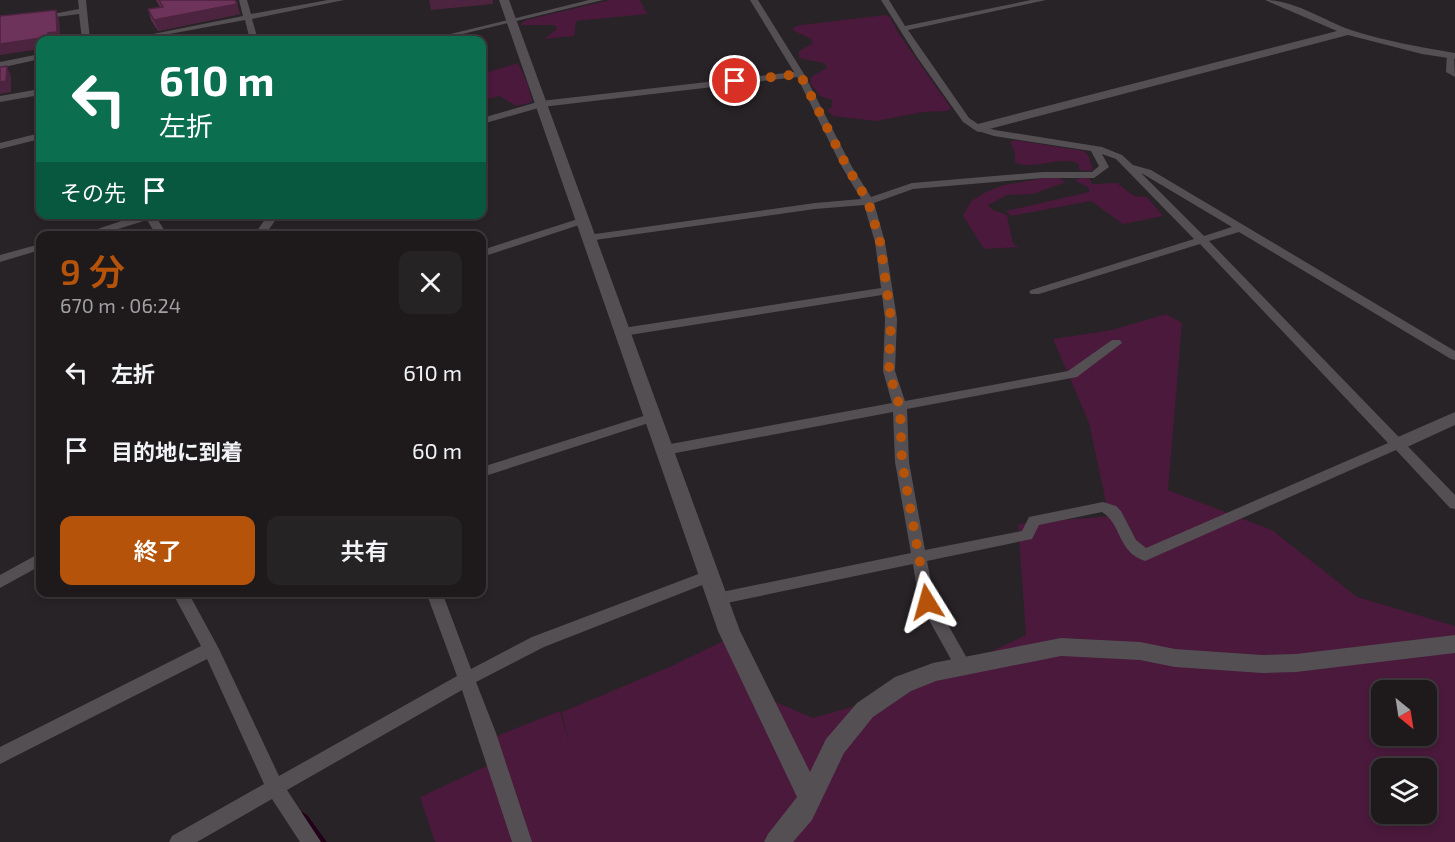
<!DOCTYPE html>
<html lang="ja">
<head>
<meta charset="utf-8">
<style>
	body { margin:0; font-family:"Exo 2","Noto Sans JP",sans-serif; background:#262325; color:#f1f3f6; height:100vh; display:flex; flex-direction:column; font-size:22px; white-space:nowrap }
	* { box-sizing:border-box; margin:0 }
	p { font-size:20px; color:#a1a1a3 }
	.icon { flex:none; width:33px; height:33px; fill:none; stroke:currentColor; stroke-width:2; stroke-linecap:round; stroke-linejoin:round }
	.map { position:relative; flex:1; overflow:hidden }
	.sheet { position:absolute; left:36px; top:231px; width:450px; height:366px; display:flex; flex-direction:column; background:#1e1a1c; border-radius:12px; box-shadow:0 3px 9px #0003,0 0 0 2px #3c383b }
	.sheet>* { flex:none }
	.hud { position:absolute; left:36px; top:36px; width:450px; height:183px; border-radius:12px; box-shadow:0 3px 9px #0003,0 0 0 2px #3c383b; background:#0b6e4f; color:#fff; overflow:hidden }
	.needle { width:39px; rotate:150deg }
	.fabs { position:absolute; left:1371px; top:680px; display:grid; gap:12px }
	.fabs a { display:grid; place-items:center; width:66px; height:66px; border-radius:12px; background:#1e1a1c; box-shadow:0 3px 9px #0003,0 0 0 2px #3c383b; font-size:30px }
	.pin { position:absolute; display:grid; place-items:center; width:51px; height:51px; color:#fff; margin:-26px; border:3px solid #fff; border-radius:50%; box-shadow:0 2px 6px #0007 }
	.me { position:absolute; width:66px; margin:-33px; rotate:352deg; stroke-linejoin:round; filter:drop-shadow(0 0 4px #0008) }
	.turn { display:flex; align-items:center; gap:21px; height:126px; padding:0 24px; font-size:27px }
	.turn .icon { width:78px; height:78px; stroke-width:2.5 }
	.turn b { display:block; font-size:42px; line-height:51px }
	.then { display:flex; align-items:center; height:57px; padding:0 24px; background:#0003; gap:12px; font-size:22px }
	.round { display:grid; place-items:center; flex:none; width:63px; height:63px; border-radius:12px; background:#262325 }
	.head { display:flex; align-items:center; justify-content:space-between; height:102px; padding:0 24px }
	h1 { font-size:36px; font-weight:600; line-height:45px; color:#b45309 }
	.button { display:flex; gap:12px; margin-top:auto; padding:12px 24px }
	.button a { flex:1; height:69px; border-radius:12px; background:#b45309; color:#fff; font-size:24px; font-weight:600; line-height:69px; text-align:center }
	.button a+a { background:#262325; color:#f1f3f6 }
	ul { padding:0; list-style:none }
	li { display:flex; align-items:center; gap:18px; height:78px; padding:0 24px }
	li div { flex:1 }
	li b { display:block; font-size:22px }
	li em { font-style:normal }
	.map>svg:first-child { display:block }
	.green { fill:#4a193b; fill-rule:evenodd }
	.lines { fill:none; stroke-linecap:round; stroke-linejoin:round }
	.stream { stroke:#220017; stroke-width:4.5 }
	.minor { fill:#544f52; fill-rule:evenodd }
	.tertiary { fill:#544f52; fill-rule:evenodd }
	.wall { fill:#5f2c4d }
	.shaded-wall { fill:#4d243f }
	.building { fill:#6e335a; stroke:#4d243f; stroke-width:1.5 }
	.route { stroke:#b45309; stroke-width:10; stroke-dasharray:0 18 }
</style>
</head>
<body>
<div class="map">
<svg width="1455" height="842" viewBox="0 0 1455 842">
	<rect width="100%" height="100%" fill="#282326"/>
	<path class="green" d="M610 0H640L647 14 576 21 574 36 544 39 557 29 555 25H520L526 20Z
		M886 15 890 17 899 34 951 108 947 111 923 112 876 121 833 116 827 110 832 107V100L820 96 810 83 811 77 827 68 824 63 799 58V51L813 43 811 39 792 30 794 27 801 25Z
		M518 63 528 85 532 102 517 106 499 96 482 100V74Z
		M1014 140 1084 151 1089 157 1093 171 1079 170V164C1062 154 1035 172 1015 162V153L1010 142Z
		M1088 176 1092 184 1117 183 1134 196 1147 197 1163 216 1123 224 1091 201 1011 216 1006 211 1089 192V188L1074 180Z
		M1050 177 1059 178 1066 182 1033 194 1007 195 988 205 993 210 1007 215 1013 244 1020 247 984 249 963 216 971 201 986 192 1004 185Z
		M1166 314 1182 323 1168 490 1272 530 1357 597 1455 626V842H526L489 739 560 711 569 743 562 712 674 665 731 637 757 694 813 718 910 690 1026 635 1018 524 1109 516 1089 423 1053 339 1112 330ZM1382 690H1426V735H1382ZM1382 768H1426V813H1382Z
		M489 765 520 842H435L420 797Z"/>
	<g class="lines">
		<path class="stream" d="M300 813 306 817 324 842"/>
		<path class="minor" d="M78 0H86L90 40H82L79 14 41 19 37 17 79 9Z
			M239 0H247L251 14 328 0H344L252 19 258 40H250L245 20 137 40H123L243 16Z
			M589 0H603L438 40H426Z
			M750 0H758L804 74 852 167 871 197 912 183 1043 172H1092L1099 166 1091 151 994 136 975 130 963 122 917 57 881 0H889L905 26 1031 0H1046L908 30 969 118 981 126 995 130 1102 147 1122 155 1133 165 1151 170 1455 351V360L1451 359 1239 232 1209 241 1455 495V509L1450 508 1396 450 1145 561C1117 552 1122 524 1102 512L1039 525 1032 539 1027 540 927 561 935 602 972 667 970 672 964 674 958 672 919 602 913 564 717 605 711 603 709 599 711 595 717 593 911 553 895 462 893 412 665 455 658 450 665 445 892 403 883 371 885 319 882 295 623 336 617 332 623 328 881 288 875 242 864 205 815 209 588 241 583 238 588 235 815 203 861 199 842 167 797 77 542 107 482 124V118L541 101 794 72ZM1102 154 1116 159 1194 239 1031 290 1029 292 1031 294H1039L1200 244 1388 443 1146 548 1136 540 1121 511 1116 506 1103 502 1029 517 1022 531 925 550 909 462 907 409 1077 377 1122 343 1120 340H1112L1068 371 905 401 895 371 897 319 885 242 874 203 913 189 1043 178H1094L1109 167ZM1141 173 1143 174 1232 227 1204 236Z
			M1447 53 1454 55 1455 77 1446 72Z
			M40 54V59L0 68V62Z
			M40 89V95L0 102V96Z
			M40 133V139L0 149V143Z
			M142 214H160L156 217 168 236H157L147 220 95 236H77Z
			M269 214H280L264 236H253Z
			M581 218 585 219V223L482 257V250Z
			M40 244V250L0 262V255Z
			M653 413 660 417 658 420 482 477V467Z
			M40 553V566L0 588V575Z
			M709 570 715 572 717 576 715 580 544 647 476 682 496 733 532 842H512L462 690 287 790 321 842H300L272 799 197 842H169L172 836 264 784 207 659 0 764V747L201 646 172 592H188L219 649 279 776 457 676 426 592H442L471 669 532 637Z"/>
		<path class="tertiary" d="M499 0H509L740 631 810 772 826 739 857 703 895 677 933 663 1061 638 1140 642 1175 649 1262 655 1296 654 1455 635V653L1296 672 1262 673 1175 667 1140 660 1061 656 936 681 911 691 873 717 844 753 812 820 793 842H764L768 834 797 797 718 631Z
			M1265 0C1295 0 1323 20 1351 30 1385 41 1420 47 1455 53V59L1422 54 1348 35 978 132 972 128 974 125 1337 31Z
			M1455 412V425L1405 448H1391L1389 444 1391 440Z"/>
	</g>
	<path class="wall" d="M156 0H235L240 14 158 31 151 20 148 9 160 7Z"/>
	<path class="shaded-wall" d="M429 0H493V4L431 10Z
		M237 4 240 14 158 31 154 20Z
		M56 10 59 20 61 40H40V49L0 55V44L48 33Z
		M7 66 11 77V92L0 94V82Z"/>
	<path class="building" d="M159 0H235L237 4 154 20 148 9 163 7Z
		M56 10 57 32 48 33V37L0 44V16Z
		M7 66 6 81 0 82V67Z"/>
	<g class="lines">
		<path class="route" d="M735 81 800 74 847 167 868 201 880 242 891 319 889 372 900 407 902 462 927 602"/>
	</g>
</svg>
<div class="fabs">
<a><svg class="needle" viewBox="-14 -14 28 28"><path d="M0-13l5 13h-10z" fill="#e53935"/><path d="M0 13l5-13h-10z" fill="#a1a1a3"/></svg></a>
<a><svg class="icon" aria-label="layers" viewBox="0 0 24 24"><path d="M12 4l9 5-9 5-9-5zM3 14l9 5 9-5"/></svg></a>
</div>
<div class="pin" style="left:735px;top:81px;background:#d93025"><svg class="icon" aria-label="arrive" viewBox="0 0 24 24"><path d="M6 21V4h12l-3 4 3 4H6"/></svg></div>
<svg class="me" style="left:927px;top:602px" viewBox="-20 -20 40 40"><path d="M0-17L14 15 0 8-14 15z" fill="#b45309" stroke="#fff" stroke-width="4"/></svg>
<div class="hud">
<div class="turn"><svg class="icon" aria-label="left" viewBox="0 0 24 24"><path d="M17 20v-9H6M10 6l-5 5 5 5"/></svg><div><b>610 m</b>左折</div></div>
<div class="then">その先<svg class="icon" aria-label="arrive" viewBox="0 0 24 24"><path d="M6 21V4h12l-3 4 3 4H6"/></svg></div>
</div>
<section class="sheet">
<div class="head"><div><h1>9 分</h1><p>670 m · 06:24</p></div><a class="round"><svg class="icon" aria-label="close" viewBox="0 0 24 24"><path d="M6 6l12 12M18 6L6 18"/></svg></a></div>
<ul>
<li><svg class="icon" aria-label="left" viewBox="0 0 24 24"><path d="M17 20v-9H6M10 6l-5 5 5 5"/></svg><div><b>左折</b></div><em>610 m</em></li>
<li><svg class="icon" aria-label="arrive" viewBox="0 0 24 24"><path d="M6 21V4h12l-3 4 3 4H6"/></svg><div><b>目的地に到着</b></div><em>60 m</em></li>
</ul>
<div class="button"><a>終了</a><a>共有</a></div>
</section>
</div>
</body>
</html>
